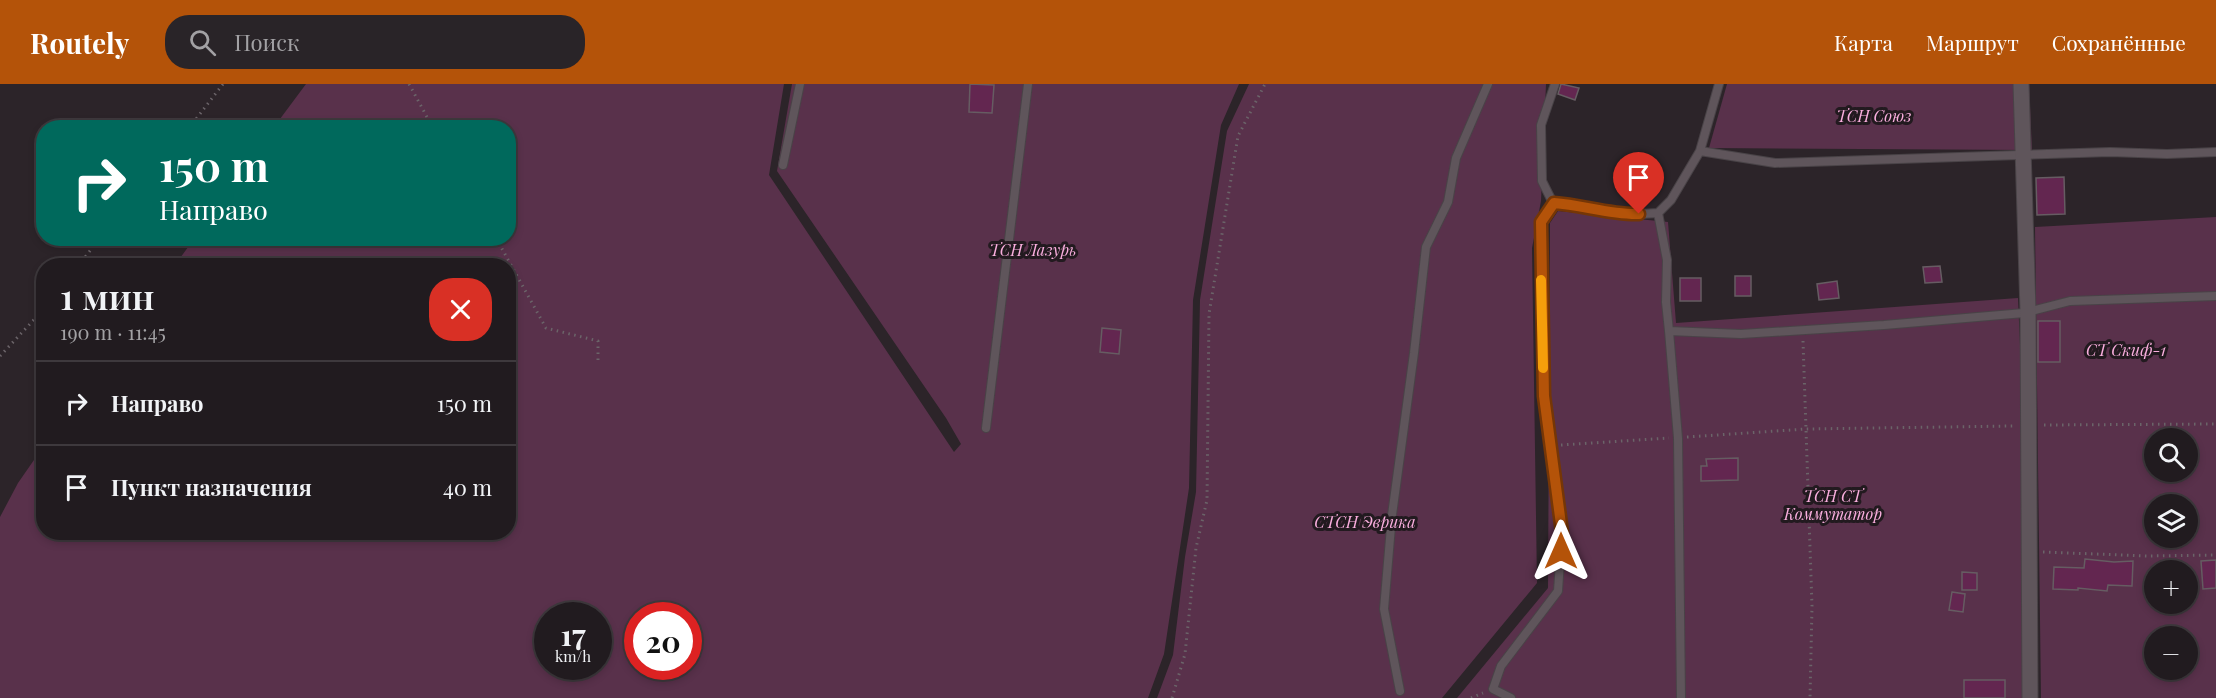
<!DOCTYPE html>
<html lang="ru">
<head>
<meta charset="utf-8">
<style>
	body { margin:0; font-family:"Playfair Display",serif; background:#292428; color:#f1f3f6; height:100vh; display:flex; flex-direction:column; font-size:22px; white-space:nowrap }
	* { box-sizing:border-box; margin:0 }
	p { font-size:20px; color:#a2a1a4 }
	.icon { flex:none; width:33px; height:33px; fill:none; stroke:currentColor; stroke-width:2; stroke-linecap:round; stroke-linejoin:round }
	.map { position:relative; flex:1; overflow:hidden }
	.panel { position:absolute; left:36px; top:174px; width:480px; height:282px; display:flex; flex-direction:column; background:#211b1f; border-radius:24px; box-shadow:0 3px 9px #0003,0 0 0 2px #3e393d }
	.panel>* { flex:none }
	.banner { position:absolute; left:36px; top:36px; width:480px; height:126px; border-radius:24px; box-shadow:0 3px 9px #0003,0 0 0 2px #3e393d; background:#00695c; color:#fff; overflow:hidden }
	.fabs { position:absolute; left:2144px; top:344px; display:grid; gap:12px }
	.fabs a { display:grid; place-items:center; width:54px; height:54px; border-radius:50%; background:#211b1f; box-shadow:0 3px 9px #0003,0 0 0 2px #3e393d; font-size:30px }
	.speed { position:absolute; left:534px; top:518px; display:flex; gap:12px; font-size:30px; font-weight:700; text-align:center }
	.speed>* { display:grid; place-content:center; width:78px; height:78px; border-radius:50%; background:#211b1f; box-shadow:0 3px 9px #0003,0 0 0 2px #3e393d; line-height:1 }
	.speed small { font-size:15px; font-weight:400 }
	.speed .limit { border:9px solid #d22; background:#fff; color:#111 }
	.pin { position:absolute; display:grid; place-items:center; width:51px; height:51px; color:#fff; margin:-62px -26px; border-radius:50% 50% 50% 0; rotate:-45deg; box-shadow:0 0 6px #0007 }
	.pin .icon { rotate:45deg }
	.me { position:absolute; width:66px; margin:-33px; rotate:0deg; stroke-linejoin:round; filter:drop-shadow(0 0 4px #0008) }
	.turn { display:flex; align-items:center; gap:21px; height:126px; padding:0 24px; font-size:27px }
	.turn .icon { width:78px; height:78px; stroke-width:2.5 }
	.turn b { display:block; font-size:42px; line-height:51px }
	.round { display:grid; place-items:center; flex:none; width:63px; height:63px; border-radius:24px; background:#292428 }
	.headline { display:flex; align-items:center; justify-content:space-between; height:102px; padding:0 24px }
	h1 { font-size:36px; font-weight:600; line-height:45px }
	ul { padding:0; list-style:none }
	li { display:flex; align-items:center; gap:18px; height:84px; padding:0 24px; border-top:2px solid #3e393d }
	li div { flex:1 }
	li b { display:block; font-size:22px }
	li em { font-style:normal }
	header { display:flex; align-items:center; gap:36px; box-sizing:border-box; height:84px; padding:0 30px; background:#b45309; color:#fff }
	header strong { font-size:28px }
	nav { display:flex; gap:33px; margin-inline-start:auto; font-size:21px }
	.search { width:420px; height:54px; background:#292428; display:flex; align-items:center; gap:15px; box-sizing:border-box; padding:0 21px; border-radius:24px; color:#a2a1a4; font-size:22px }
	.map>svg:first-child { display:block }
	.green { fill:#59314b; fill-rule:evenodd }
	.building { fill:#632650; stroke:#665c62; stroke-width:1.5 }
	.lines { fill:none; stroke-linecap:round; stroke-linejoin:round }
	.service-casing { stroke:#494347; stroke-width:10 }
	.minor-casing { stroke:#494347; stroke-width:17 }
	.path { stroke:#6b6469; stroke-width:3; stroke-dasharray:1.5 4.5; stroke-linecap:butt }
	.service { stroke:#5f555b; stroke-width:8 }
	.minor { stroke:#5f555b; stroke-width:15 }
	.route-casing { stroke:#753606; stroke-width:15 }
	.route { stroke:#b45309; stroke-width:10 }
	.slow { stroke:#f59e0b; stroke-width:10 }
	.labels { text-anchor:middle; stroke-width:6; stroke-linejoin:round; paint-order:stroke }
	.park-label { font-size:16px; font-style:italic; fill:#faaede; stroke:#221a1f }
</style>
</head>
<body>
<header>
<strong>Routely</strong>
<div class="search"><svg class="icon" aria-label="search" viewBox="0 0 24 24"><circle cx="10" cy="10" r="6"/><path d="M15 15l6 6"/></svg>Поиск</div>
<nav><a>Карта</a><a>Маршрут</a><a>Сохранённые</a></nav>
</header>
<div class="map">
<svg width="2216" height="614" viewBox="0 0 2216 614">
	<rect width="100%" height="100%" fill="#2c2429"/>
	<path class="green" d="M306 0H784L769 91 954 368 961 360 946 334 777 87 792 0H1239L1221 41 1193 216 1189 404 1164 570 1148 614H0V433L18 399 43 363 44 448H508V182L175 181 194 155 508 154V44L274 43ZM548 531H598V582H548ZM638 531H688V582H638Z
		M1249 0H1546L1541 117 1532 164 1537 499 1442 614H1157L1173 571 1185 473 1196 408 1200 216 1227 47Z
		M1727 0H2029L2032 66 1709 64Z
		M1558 127 1668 138 1676 239 2018 214 2035 614H1457L1548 504 1550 139Z
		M2216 133V614H2041L2035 143ZM2154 354H2187V387H2154ZM2154 420H2187V453H2154ZM2154 486H2187V519H2154ZM2154 552H2187V585H2154Z"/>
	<path class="building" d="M970 0 994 1 992 29 969 28Z
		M1561 0 1579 4 1575 16 1558 10Z
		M2064 93 2065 130 2037 131 2036 94Z
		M1940 182 1942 198 1925 199 1923 183Z
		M1735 192H1751V212H1735Z
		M1680 194H1701V217H1680Z
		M1837 197 1839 214 1819 216 1817 200Z
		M2038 237H2060V278H2038Z
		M1102 244 1121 246 1119 270 1100 268Z
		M1738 374V396L1701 397V382H1707L1706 375Z
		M2085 475 2114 478 2133 477 2132 502 2108 501 2107 507 2078 504V506L2053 505 2054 483 2084 484Z
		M2216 476V504L2203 505 2201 477Z
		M1962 488 1977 489V506H1962Z
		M1952 508 1965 510 1963 528 1949 526Z
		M1964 596H2005V614H1964Z"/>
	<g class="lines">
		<defs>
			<path id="service" d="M1700 67 1775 79 2110 68 2167 70 2216 68
				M783 81 800 0
				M1553 119 1542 97 1541 41 1555 0
				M1658 129 1667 176 1666 218 1669 247 1741 250 1884 241 2024 229 2070 217 2216 212
				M1669 247 1678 354 1681 614
				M986 344 1028 0
				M1400 607 1384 525 1392 431 1414 269 1426 163 1448 118 1456 74 1488 0
				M1511 614 1493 605 1501 582 1558 507 1562 448 1544 312 1541 138 1553 119 1579 121 1621 131 1658 129 1671 116 1700 67 1719 0"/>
			<path id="minor" d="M2021 0 2028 227 2030 614"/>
		</defs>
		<use href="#service" class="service-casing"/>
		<use href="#minor" class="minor-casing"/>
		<path class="path" d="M409 0 433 44
			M189 44 223 0
			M496 154 546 244 598 257V277
			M78 182 100 154
			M1803 257 1812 522 1810 614
			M0 272 44 225
			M2044 341 2216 340
			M1687 353 1806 345 2013 342
			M1561 361 1669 354
			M2043 468 2147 472 2216 471
			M1172 614 1185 570 1196 464 1207 416 1209 230 1238 52 1265 0
			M1471 614 1483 609"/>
		<use href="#service" class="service"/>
		<use href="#minor" class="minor"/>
	</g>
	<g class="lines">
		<defs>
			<path id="route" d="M1561 467 1562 448 1544 312 1541 138 1554 119C1583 121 1610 131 1639 130"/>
		</defs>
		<use href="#route" class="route-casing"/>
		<use href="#route" class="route"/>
		<path class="slow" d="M1541 196 1543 284"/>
	</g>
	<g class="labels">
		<g class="park-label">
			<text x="1874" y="38">ТСН Союз</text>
			<text x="1033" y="172">ТСН Лазурь</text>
			<text x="2126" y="272">СТ Скиф-1</text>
			<text x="1833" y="418">ТСН СТ<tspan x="1833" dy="18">Коммутатор</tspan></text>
			<text x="1365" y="444">СТСН Эврика</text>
		</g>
	</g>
</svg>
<div class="fabs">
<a><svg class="icon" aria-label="search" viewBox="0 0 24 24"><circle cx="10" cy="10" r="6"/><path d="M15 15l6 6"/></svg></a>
<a><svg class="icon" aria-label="layers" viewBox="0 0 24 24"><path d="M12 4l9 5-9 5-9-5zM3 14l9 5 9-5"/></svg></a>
<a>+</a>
<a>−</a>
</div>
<div class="speed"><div>17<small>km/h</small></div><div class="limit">20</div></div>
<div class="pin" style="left:1639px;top:130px;background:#d93025"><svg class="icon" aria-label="arrive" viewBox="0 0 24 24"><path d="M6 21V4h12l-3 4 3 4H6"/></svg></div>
<svg class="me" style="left:1561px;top:467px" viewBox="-20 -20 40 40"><path d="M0-17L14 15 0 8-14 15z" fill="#b45309" stroke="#fff" stroke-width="4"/></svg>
<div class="banner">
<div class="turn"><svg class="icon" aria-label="right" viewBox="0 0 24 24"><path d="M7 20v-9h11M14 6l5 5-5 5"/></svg><div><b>150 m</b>Направо</div></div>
</div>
<section class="panel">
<div class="headline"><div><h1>1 мин</h1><p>190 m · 11:45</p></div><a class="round" style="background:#d93025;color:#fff"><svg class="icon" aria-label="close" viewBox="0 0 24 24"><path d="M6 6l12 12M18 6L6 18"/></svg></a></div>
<ul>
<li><svg class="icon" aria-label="right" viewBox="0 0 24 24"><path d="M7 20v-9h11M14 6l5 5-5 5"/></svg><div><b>Направо</b></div><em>150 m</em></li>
<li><svg class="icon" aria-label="arrive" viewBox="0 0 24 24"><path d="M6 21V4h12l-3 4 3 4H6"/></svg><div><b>Пункт назначения</b></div><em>40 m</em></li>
</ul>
</section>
</div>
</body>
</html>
